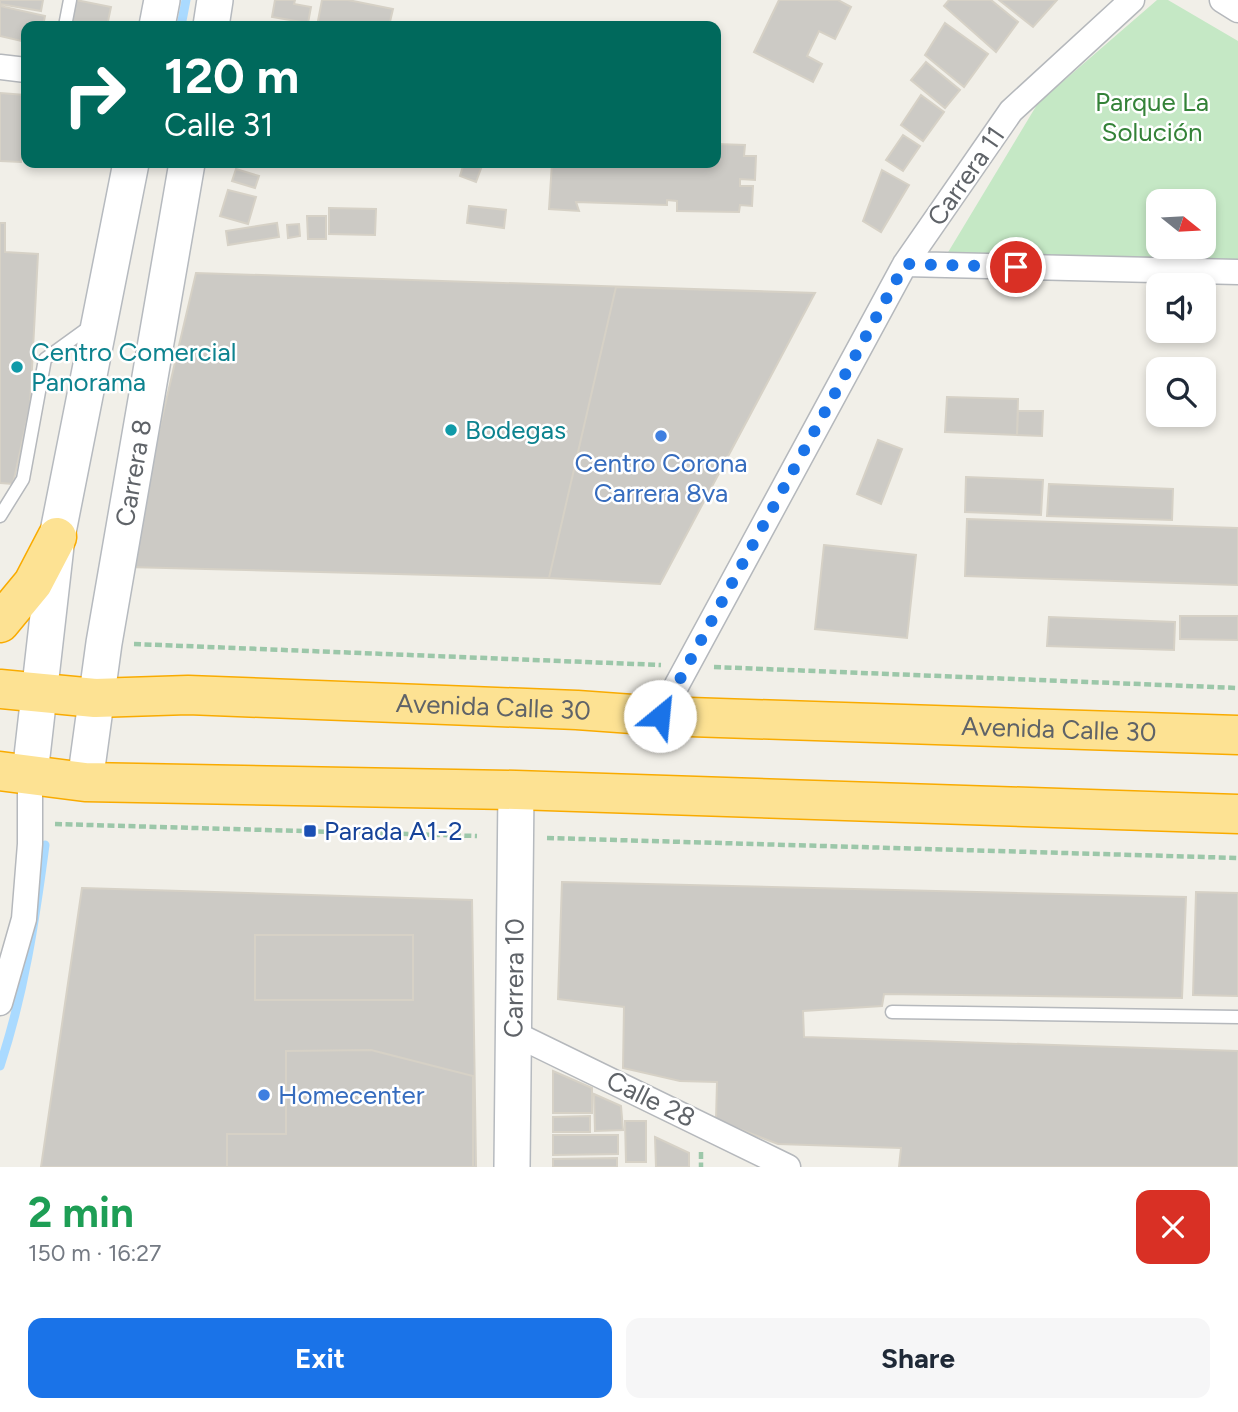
<!DOCTYPE html>
<html lang="en">
<head>
<meta charset="utf-8">
<style>
	body { margin:0; font-family:Figtree,sans-serif; background:#f6f6f7; color:#1f2937; height:100vh; display:flex; flex-direction:column; font-size:26px; white-space:nowrap }
	* { box-sizing:border-box; margin:0 }
	p { font-size:23px; color:#747a83 }
	.icon { flex:none; width:38px; height:38px; fill:none; stroke:currentColor; stroke-width:2; stroke-linecap:round; stroke-linejoin:round }
	.map { position:relative; height:1167px; overflow:hidden }
	.panel { display:flex; flex-direction:column; background:#fff; flex:1 }
	.panel>* { flex:none }
	.banner { position:absolute; left:21px; top:21px; width:700px; height:147px; border-radius:14px; box-shadow:0 4px 10px #0003; background:#00695c; color:#fff; overflow:hidden }
	.needle { width:46px; rotate:108deg }
	.controls { position:absolute; left:1146px; top:189px; display:grid; gap:14px }
	.controls a { display:grid; place-items:center; width:70px; height:70px; border-radius:14px; background:#fff; box-shadow:0 4px 10px #0003; font-size:35px }
	.pin { position:absolute; display:grid; place-items:center; width:60px; height:60px; color:#fff; margin:-30px; border:4px solid #fff; border-radius:50%; box-shadow:0 2px 7px #0007 }
	.me { position:absolute; width:77px; margin:-38px; rotate:28deg; stroke-linejoin:round; filter:drop-shadow(0 0 5px #0008) }
	.turn { display:flex; align-items:center; gap:24px; height:147px; padding:0 28px; font-size:32px }
	.turn .icon { width:91px; height:91px; stroke-width:2.5 }
	.turn b { display:block; font-size:49px; line-height:60px }
	.round { display:grid; place-items:center; flex:none; width:74px; height:74px; border-radius:14px; background:#f6f6f7 }
	.headline { display:flex; align-items:center; justify-content:space-between; height:119px; padding:0 28px }
	h1 { font-size:42px; font-weight:700; line-height:52px; color:#1e9e55 }
	.primary-button { display:flex; gap:14px; margin-top:auto; padding:14px 28px }
	.primary-button a { flex:1; height:80px; border-radius:14px; background:#1a73e8; color:#fff; font-size:28px; font-weight:700; line-height:80px; text-align:center }
	.primary-button a+a { background:#f6f6f7; color:#1f2937 }
	.map>svg:first-child { display:block }
	.green { fill:#c5e8c5; fill-rule:evenodd }
	.lines { fill:none; stroke-linecap:round; stroke-linejoin:round }
	.stream { stroke:#aadaff; stroke-width:9 }
	.building { fill:#cccac5; stroke:#d6d1c6; stroke-width:2 }
	.lane-casing { stroke:#b5b8bc; stroke-width:15 }
	.street-casing { stroke:#b5b8bc; stroke-width:27 }
	.secondary-casing { stroke:#b6babf; stroke-width:38 }
	.highway-casing { stroke:#f9ab00; stroke-width:41 }
	.path { stroke:#9cc7a9; stroke-width:4.5; stroke-dasharray:7 3.5; stroke-linecap:butt }
	.lane { stroke:#fff; stroke-width:12 }
	.street { stroke:#fff; stroke-width:24 }
	.secondary { stroke:#fff; stroke-width:35 }
	.highway { stroke:#fde293; stroke-width:38 }
	.route { stroke:#1a73e8; stroke-width:12; stroke-dasharray:0 21.6 }
	.culture-dot { fill:#0f9aa8; stroke:#fff; stroke-width:2.5 }
	.shop-dot { fill:#3f7fe0; stroke:#fff; stroke-width:2.5 }
	.transit-dot { fill:#1a4fb4; stroke:#fff; stroke-width:2.5 }
	.labels { text-anchor:middle; stroke-width:5; stroke-linejoin:round; paint-order:stroke }
	.park-label { font-size:26px; fill:#348238; stroke:#fff }
	.street-label { font-size:26px; fill:#5f6368; stroke:#fff }
	.culture-label { font-size:26px; fill:#0d838f; stroke:#fff; text-anchor:start }
	.shop-label { font-size:26px; fill:#366cbe; stroke:#fff }
	.transit-label { font-size:26px; fill:#164399; stroke:#fff; text-anchor:start }
</style>
</head>
<body>
<div class="map">
<svg width="1238" height="1167" viewBox="0 0 1238 1167">
	<rect width="100%" height="100%" fill="#f1efe8"/>
	<path class="green" d="M1157 0H1168L1238 41V260L944 259 1038 103ZM1158 201H1204V247H1158Z"/>
	<g class="lines">
		<path class="stream" d="M181 26 186 0
			M0 1066C24 994 35 921 45 845"/>
	</g>
	<path class="building" d="M0 0H43L41 11 0 4Z
		M76 0 111 7 107 26 70 25Z
		M275 0H295L294 4 311 7 308 23 272 17Z
		M322 0H348L393 9 389 26H317Z
		M779 0H838L851 7 835 39 819 31 807 56 822 64 813 82 754 52Z
		M949 0H991L1018 22 996 52 944 6Z
		M999 0H1057L1033 27Z
		M0 6 45 16 43 26H26V42L0 36Z
		M945 23 988 54 964 87 925 55Z
		M926 62 960 90 945 108 911 80Z
		M0 93 25 95 21 162 0 161Z
		M921 95 944 112 923 141 901 125Z
		M903 135 920 146 903 171 886 160Z
		M716 144 745 145 744 156H756L755 180 740 179V186H753L752 206 740 205 739 212 677 211V201L667 200V205L576 202 579 211 549 209 552 163H716Z
		M464 163H483L476 182 460 176Z
		M236 169 259 176 255 188 232 181Z
		M882 170 909 185 881 232 863 221Z
		M228 190 256 197 248 224 220 216Z
		M469 206 506 210 504 228 467 223Z
		M329 208 376 209 375 235 329 234Z
		M307 216H326V239H308Z
		M0 223H5V252L38 254 30 406 13 484 0 483Z
		M277 223 279 237 228 245 226 231Z
		M299 224 300 236 288 238 287 225Z
		M196 273 815 293 660 584 549 578 127 567Z
		M616 287 815 293 660 584 549 578Z
		M947 397 1018 399 1017 435 945 432Z
		M1018 411H1043L1042 436 1017 435Z
		M878 440 902 449 881 504 857 494Z
		M966 477 1043 480 1041 515 965 512Z
		M1049 484 1173 489 1172 520 1047 516Z
		M967 519 1238 528V585L965 576Z
		M824 545 916 555 907 638 815 629Z
		M1180 616H1238V640L1180 639Z
		M1049 617 1175 622 1174 650 1047 646Z
		M562 882 1186 897 1182 998 884 994 882 1006 803 1011 804 1037 1238 1051V1167H899L901 1148 778 1144 716 1120 717 1082 680 1081 623 1068 624 1007 558 999Z
		M82 888 472 900 476 1167H41Z
		M1196 892 1238 893V996L1193 995Z
		M255 935H413V1000H255Z
		M371 1050 473 1076V1167H227V1134H286V1051Z
		M553 1071 592 1088V1113H553Z
		M594 1094 621 1106 623 1130 595 1131Z
		M590 1116V1132H553V1117Z
		M625 1121H646V1162H626Z
		M553 1135H618V1154L553 1155Z
		M655 1137 689 1153V1167H656Z
		M617 1158V1167H553V1159Z"/>
	<g class="lines">
		<defs>
			<path id="lane" d="M65 26 70 0
				M0 516 23 479 45 359 92 325
				M892 1012 1238 1017"/>
			<path id="street" d="M1222 0 1238 10
				M0 67 26 70
				M905 264 1238 272
				M660 716 905 264 1011 111 1132 0
				M0 1003 24 919 30 844V774
				M513 1033 788 1167"/>
			<g id="secondary">
				<path d="M157 26 162 0"/>
				<path d="M211 26 215 0"/>
				<path d="M30 774 57 537 131 163"/>
				<path id="s1" d="M85 782 104 643 187 163"/>
				<path id="s2" d="M512 1167 516 790"/>
			</g>
			<g id="highway">
				<path d="M0 623 33 583 57 537"/>
				<path id="s3" d="M0 689 95 698 188 695 577 710 660 716 1238 735"/>
				<path d="M0 771 85 782 516 790 1238 814"/>
			</g>
		</defs>
		<use href="#lane" class="lane-casing"/>
		<use href="#street" class="street-casing"/>
		<use href="#secondary" class="secondary-casing"/>
		<use href="#highway" class="highway-casing"/>
		<path class="path" d="M134 644 661 665
			M714 667 1238 688
			M55 824 477 836
			M547 838 1238 858
			M701 1152V1167"/>
		<use href="#lane" class="lane"/>
		<use href="#street" class="street"/>
		<use href="#secondary" class="secondary"/>
		<use href="#highway" class="highway"/>
	</g>
	<g class="lines">
		<path class="route" d="M660 716 905 264 1016 267"/>
	</g>
	<g class="culture-dot">
		<circle cx="17" cy="367" r="7"/>
		<circle cx="451" cy="430" r="7"/>
	</g>
	<g class="shop-dot">
		<circle cx="661" cy="436" r="7"/>
		<circle cx="264" cy="1095" r="7"/>
	</g>
	<rect class="transit-dot" x="303" y="824" width="14" height="14" rx="3.5"/>
	<g class="labels">
		<g class="park-label">
			<text x="1152" y="111">Parque La<tspan x="1152" dy="30">Solución</tspan></text>
		</g>
		<g class="street-label">
			<text transform="translate(966 176) rotate(-55)" y="9">Carrera 11</text>
			<text dy="9" stroke="none"><textPath href="#s1" startOffset="313">Carrera 8</textPath></text>
			<text dy="9" stroke="none"><textPath href="#s3" startOffset="494">Avenida Calle 30</textPath></text>
			<text dy="9" stroke="none"><textPath href="#s3" startOffset="1060">Avenida Calle 30</textPath></text>
			<text dy="9" stroke="none"><textPath href="#s2" startOffset="189">Carrera 10</textPath></text>
			<text transform="translate(651 1099) rotate(26)" y="9">Calle 28</text>
		</g>
		<g class="culture-label">
			<text x="31" y="361">Centro Comercial<tspan x="31" dy="30">Panorama</tspan></text>
			<text x="465" y="439">Bodegas</text>
		</g>
		<g class="shop-label">
			<text x="661" y="472">Centro Corona<tspan x="661" dy="30">Carrera 8va</tspan></text>
			<text x="278" y="1104" text-anchor="start">Homecenter</text>
		</g>
		<g class="transit-label">
			<text x="324" y="840">Parada A1-2</text>
		</g>
	</g>
</svg>
<div class="controls">
<a><svg class="needle" viewBox="-14 -14 28 28"><path d="M0-13l5 13h-10z" fill="#e53935"/><path d="M0 13l5-13h-10z" fill="#747a83"/></svg></a>
<a><svg class="icon" aria-label="sound" viewBox="0 0 24 24"><path d="M4 9h4l5-4v14l-5-4H4zM17 9q2 3 0 6"/></svg></a>
<a><svg class="icon" aria-label="search" viewBox="0 0 24 24"><circle cx="10" cy="10" r="6"/><path d="M15 15l6 6"/></svg></a>
</div>
<div class="pin" style="left:1016px;top:267px;background:#d93025"><svg class="icon" aria-label="arrive" viewBox="0 0 24 24"><path d="M6 21V4h12l-3 4 3 4H6"/></svg></div>
<svg class="me" style="left:660px;top:716px" viewBox="-20 -20 40 40"><circle r="19" fill="#fff"/><path d="M0-13L10 11 0 6-10 11z" fill="#1a73e8"/></svg>
<div class="banner">
<div class="turn"><svg class="icon" aria-label="right" viewBox="0 0 24 24"><path d="M7 20v-9h11M14 6l5 5-5 5"/></svg><div><b>120 m</b>Calle 31</div></div>
</div>
</div>
<section class="panel">
<div class="headline"><div><h1>2 min</h1><p>150 m · 16:27</p></div><a class="round" style="background:#d93025;color:#fff"><svg class="icon" aria-label="close" viewBox="0 0 24 24"><path d="M6 6l12 12M18 6L6 18"/></svg></a></div>
<div class="primary-button"><a>Exit</a><a>Share</a></div>
</section>
</body>
</html>
